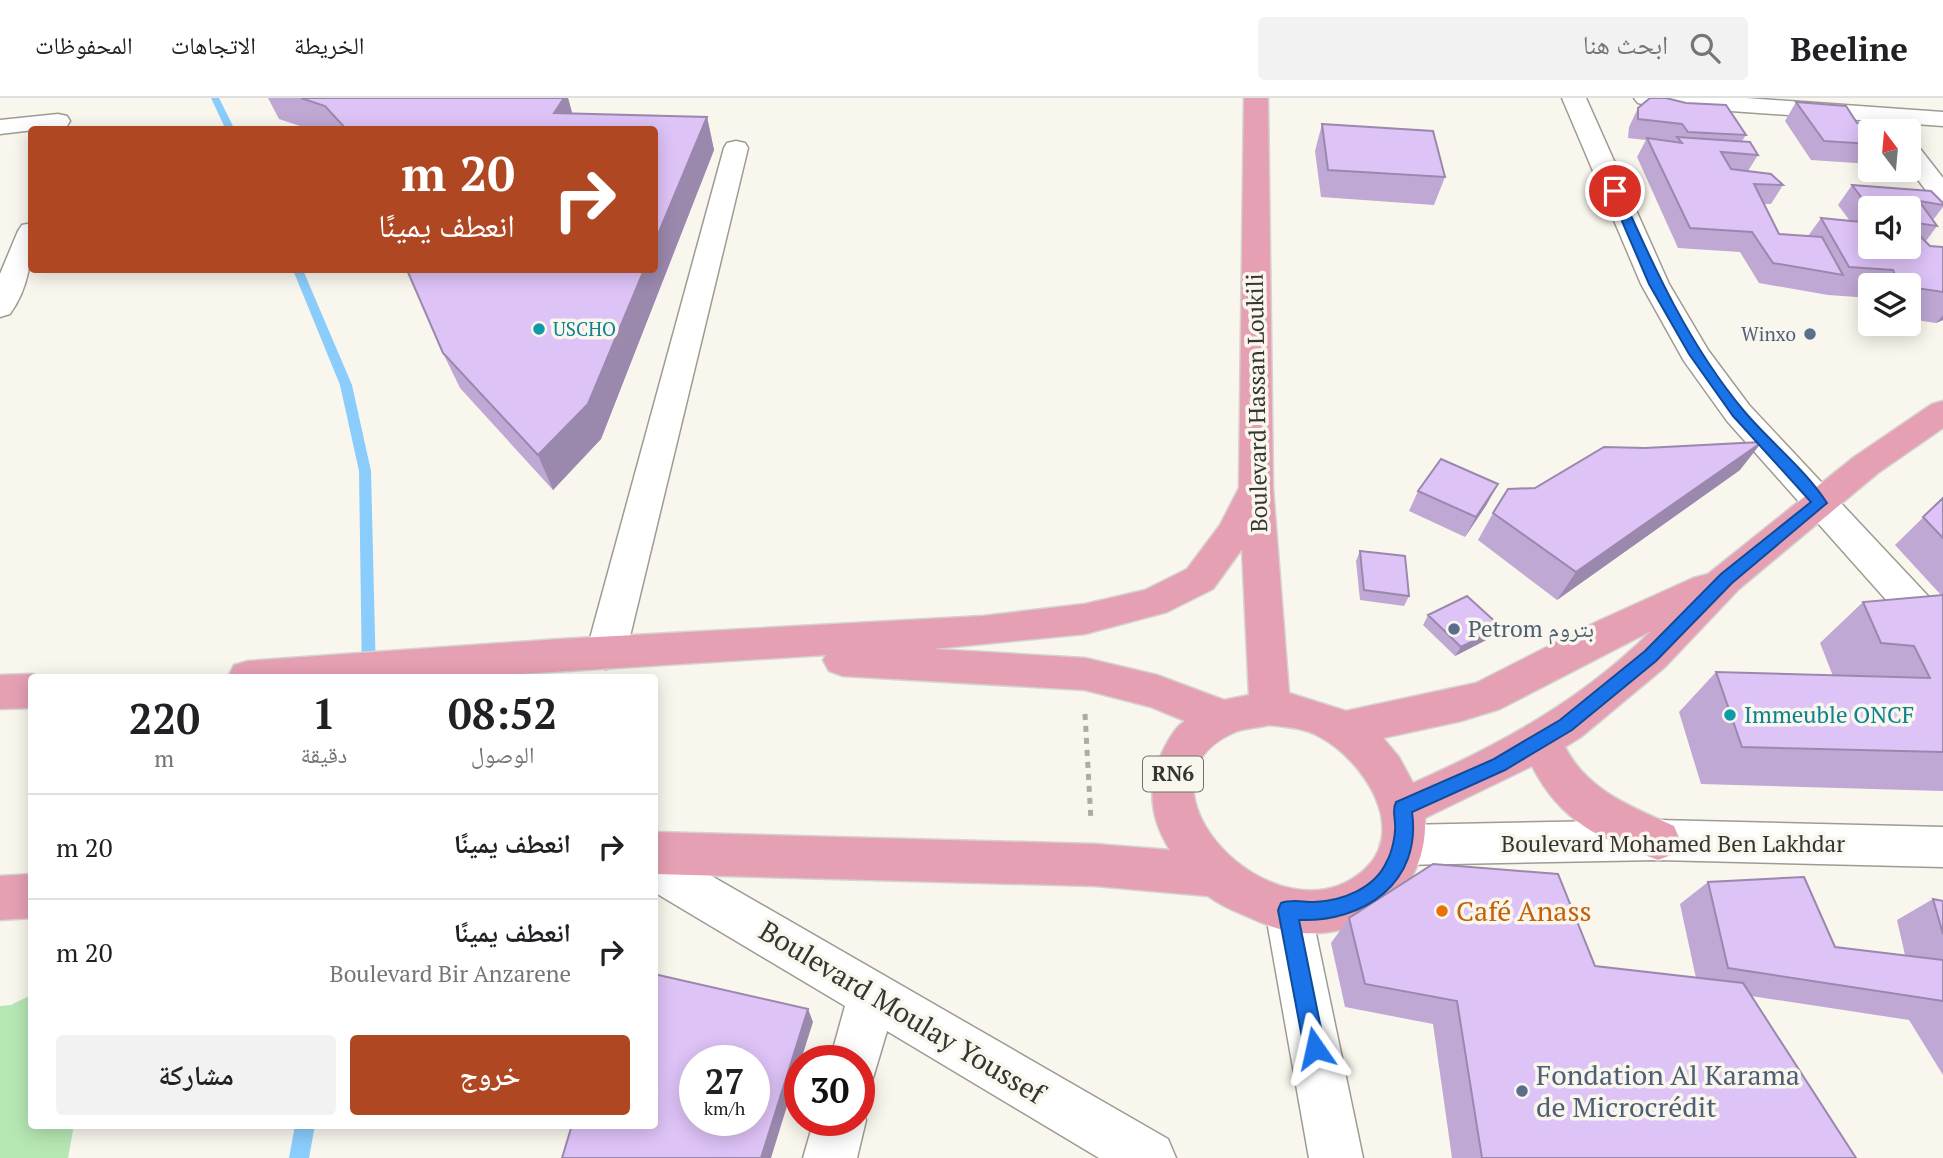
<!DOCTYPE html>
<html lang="ar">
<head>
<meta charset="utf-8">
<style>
	body { margin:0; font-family:"PT Serif","Noto Naskh Arabic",serif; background:#f2f2f2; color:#202124; direction:rtl; height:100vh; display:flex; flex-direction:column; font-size:26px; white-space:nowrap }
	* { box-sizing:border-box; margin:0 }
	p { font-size:23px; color:#757577 }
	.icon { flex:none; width:38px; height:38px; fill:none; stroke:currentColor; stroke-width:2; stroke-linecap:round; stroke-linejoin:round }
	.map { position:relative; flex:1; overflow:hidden; direction:ltr }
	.details { position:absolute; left:28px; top:576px; width:630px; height:455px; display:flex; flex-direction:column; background:#fff; border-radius:7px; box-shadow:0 4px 18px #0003; direction:rtl }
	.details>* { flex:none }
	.banner { position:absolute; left:28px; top:28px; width:630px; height:147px; border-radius:7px; box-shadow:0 4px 18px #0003; direction:rtl; background:#af4723; color:#fff; overflow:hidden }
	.needle { width:46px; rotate:344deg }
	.buttons { position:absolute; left:1858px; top:21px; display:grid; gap:14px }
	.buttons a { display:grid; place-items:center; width:63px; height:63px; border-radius:7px; background:#fff; box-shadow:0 4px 18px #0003; font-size:35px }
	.speed { position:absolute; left:679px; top:947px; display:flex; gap:14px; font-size:35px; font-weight:700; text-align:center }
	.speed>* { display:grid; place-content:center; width:91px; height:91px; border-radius:50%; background:#fff; box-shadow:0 4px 18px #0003; line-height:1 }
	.speed small { font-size:18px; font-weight:400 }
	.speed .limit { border:10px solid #d22; background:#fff; color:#111 }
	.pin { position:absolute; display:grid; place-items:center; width:60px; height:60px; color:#fff; margin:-30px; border:4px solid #fff; border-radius:50%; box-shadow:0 2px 7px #0007 }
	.me { position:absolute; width:77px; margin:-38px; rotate:349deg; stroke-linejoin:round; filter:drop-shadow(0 0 5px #0008) }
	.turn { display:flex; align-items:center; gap:24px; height:147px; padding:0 28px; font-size:32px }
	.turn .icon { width:91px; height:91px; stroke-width:2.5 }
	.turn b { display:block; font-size:49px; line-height:60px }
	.eta { display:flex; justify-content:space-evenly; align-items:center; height:119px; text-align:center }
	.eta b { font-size:42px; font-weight:600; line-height:49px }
	.action { display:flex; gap:14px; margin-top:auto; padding:14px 28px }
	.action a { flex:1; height:80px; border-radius:7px; background:#af4723; color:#fff; font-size:28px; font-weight:600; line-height:80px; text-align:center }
	.action a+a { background:#f2f2f2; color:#202124 }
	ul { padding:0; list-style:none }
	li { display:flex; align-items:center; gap:21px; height:105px; padding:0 28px; border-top:2px solid #e0e0e0 }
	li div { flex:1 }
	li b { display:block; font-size:26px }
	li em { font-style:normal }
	header { display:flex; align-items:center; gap:42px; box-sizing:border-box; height:98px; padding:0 35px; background:#fff; border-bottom:2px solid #e0e0e0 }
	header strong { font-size:33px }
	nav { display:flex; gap:38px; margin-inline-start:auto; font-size:24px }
	.search { width:490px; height:63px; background:#f2f2f2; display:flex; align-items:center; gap:18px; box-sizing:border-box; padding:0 24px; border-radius:7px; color:#757577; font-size:26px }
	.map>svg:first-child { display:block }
	.green { fill:#b6e7b3 }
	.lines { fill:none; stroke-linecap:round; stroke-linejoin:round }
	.stream { fill:#8acdfc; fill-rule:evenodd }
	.minor-casing { stroke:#9d9b92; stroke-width:3 }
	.major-casing { stroke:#d3d3d2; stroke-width:3 }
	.path { stroke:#adaba4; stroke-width:5; stroke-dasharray:6 6; stroke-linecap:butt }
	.minor { fill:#fff; fill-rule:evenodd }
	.major { fill:#e6a0b3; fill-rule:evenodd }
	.wall { fill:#bfa8d4; fill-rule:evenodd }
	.shaded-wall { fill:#9b88ad }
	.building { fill:#dec3f7; stroke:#9b88ad; stroke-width:2; fill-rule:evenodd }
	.route { fill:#1a73e8; stroke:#114b97; stroke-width:2 }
	.culture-dot { fill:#0f9aa8; stroke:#f9f6ed; stroke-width:2.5 }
	.service-dot { fill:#5c6f8a; stroke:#f9f6ed; stroke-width:2.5 }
	.food-dot { fill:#e8710a; stroke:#f9f6ed; stroke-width:2.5 }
	.labels { text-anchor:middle; stroke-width:7; stroke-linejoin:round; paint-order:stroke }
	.far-culture-label { font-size:19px; fill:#0d838f; stroke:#f9f6ed; text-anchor:start }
	.far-service-label { font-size:19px; fill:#4e5e75; stroke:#f9f6ed; text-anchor:end }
	.shield { fill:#f9f6ed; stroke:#706f6a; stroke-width:2 }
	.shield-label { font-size:21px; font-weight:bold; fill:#363532 }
	.street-label { font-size:23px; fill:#363532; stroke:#f9f6ed }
	.service-label { font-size:23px; fill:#4e5e75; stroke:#f9f6ed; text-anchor:start }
	.culture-label { font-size:23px; fill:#0d838f; stroke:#f9f6ed; text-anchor:start }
	.near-food-label { font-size:28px; fill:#c56008; stroke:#f9f6ed; text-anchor:start }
	.near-street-label { font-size:28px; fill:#363532; stroke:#f9f6ed }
	.near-service-label { font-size:28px; fill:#4e5e75; stroke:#f9f6ed; text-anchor:start }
</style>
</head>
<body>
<header>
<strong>Beeline</strong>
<div class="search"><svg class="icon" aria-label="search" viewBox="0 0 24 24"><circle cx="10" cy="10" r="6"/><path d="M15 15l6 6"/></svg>ابحث هنا</div>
<nav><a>الخريطة</a><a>الاتجاهات</a><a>المحفوظات</a></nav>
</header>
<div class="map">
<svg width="1943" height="1060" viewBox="0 0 1943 1060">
	<rect width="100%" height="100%" fill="#f9f6ed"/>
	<path class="green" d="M31 897 32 1027H74L68 1060H0V908L11 907Z"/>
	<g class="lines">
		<path class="stream" d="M211 0H219L235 32H226Z
			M293 172H303L352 287 371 373 376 579H362L359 373 340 287Z
			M295 1027H315L309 1060H289Z"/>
		<defs>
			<path id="minor" d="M1562 0H1586L1669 186 1708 252 1749 307 1943 514V554L1929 550 1727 323 1684 263 1641 186Z
				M1634 0H1746L1943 14V28L1646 7 1638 5Z
				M58 16 67 18 70 23 67 28 0 36V22Z
				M736 43 745 45 748 50 626 555 620 566 606 571 592 566 586 555 724 50 727 45Z
				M1909 46 1918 48 1943 80V105L1934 103 1909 70Z
				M32 125C32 158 30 188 10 216L0 219V176L18 133 22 127Z
				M1658 722 1943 729V769L1658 762 1402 767 1386 761 1380 747 1386 733 1402 727Z
				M654 748 670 754 1168 1041 1176 1060H1099L887 933 873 980 859 986V962H830L845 908 654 794Z
				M1288 790 1304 796 1311 812 1363 1060H1309L1265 812 1272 796Z
				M859 1005 866 1022 857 1060H803L814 1022H859Z"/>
			<path id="major" d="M1244 0H1268L1273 390 1289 595 1346 613 1476 585 1596 524 1693 480 1708 476 1854 359 1932 306 1943 303V330L1878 375 1739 491 1665 569 1581 639 1565 649C1588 693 1630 708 1674 728L1680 742 1674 756 1658 762C1601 741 1561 725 1532 668L1425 720C1428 791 1372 839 1302 835 1282 834 1264 826 1246 818 1232 812 1220 807 1208 798L1095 788 654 776V734L1095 746 1170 752C1147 716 1147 679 1168 643 1173 635 1177 628 1185 623L1151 609 1085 592 843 578 829 573 823 562 826 557 470 579H228L234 567 248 563 560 541 983 518 1085 506 1145 492 1187 471 1220 427 1239 390ZM1242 451 1249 597 1224 602 1157 577 1085 560 933 551 1085 536 1167 514 1213 491ZM1651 533C1582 602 1501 646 1413 685L1399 659 1383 640 1461 623 1500 611ZM1269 627C1286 629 1305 630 1320 639 1363 662 1410 732 1363 773 1276 848 1120 686 1233 635 1243 630 1258 630 1269 627Z
				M32 576 40 579H32V610L0 611V577Z
				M32 776V820L0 822V778Z"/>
		</defs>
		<use href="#minor" class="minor-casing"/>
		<use href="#major" class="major-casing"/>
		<path class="path" d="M1085 616 1091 723"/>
		<use href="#minor" class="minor"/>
		<use href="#major" class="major"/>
	</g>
	<path class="wall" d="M268 0H568L572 15 707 19 714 52 601 341 553 392 460 290 443 255 407 172H654V32H312L279 21Z
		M1796 4 1857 25 1871 33V66L1811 62 1785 23Z
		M1638 10 1746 37 1742 43 1758 57 1748 73 1783 87 1771 106H1764L1779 136 1808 138 1821 120 1850 123 1838 107 1852 87 1943 105V109L1933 122 1937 128 1926 143 1930 148 1943 149V222L1936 225 1909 221V187H1871V200L1828 197 1759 185 1740 154 1678 150 1637 59 1646 42 1628 40 1629 29ZM1871 110H1909V149H1871Z
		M1322 26 1445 79 1434 107 1321 99 1315 53Z
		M1740 372 1557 502 1478 442 1493 415 1535 390Z
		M1418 393 1487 406 1465 439 1409 413Z
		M1943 400V693L1701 686 1679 614 1716 574 1833 578 1820 545 1863 504 1941 497 1895 447Z
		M1360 453 1409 498 1404 508 1360 502 1356 463Z
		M1428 517 1501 529 1494 538 1455 558 1423 527Z
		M1708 784 1835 849 1905 857 1897 822 1933 801 1943 803V977L1909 922 1751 898 1856 1060H1452L1433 926 1345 909 1331 845 1349 820 1595 868 1696 880 1680 806Z"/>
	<path class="shaded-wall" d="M564 0H568L576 29 554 15Z
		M707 19 714 52 601 341 553 392 538 357 644 172H654V146Z
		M1943 217V222L1936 225Z
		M1762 344 1740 372 1557 502 1576 474Z
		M1498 386 1487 406 1465 439 1476 419Z
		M1501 529 1494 538 1455 558 1461 549Z
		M808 911 813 924 801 962H800V966L771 1060H761Z"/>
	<path class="building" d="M301 0H564L554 15 707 19 654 146V32H347L325 8Z
		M1650 0H1666L1686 5 1726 7 1746 37 1688 34 1682 26 1638 21V10Z
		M1796 4 1846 8 1857 25 1884 27 1889 33H1871V46L1824 43Z
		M1322 26 1433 33 1445 79 1328 72Z
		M1677 39 1750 44 1758 57 1721 54 1731 71 1771 76 1783 87 1754 86 1779 136 1822 139 1843 177 1773 165 1752 134 1690 130 1647 40 1682 45Z
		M1852 87 1931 93 1943 105V107L1919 103 1937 128 1909 124V110H1871V112Z
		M1821 120 1871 125V149H1909L1910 128 1930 148 1943 149V194L1909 189V187H1899L1893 172 1849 169Z
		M407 172H644L588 306 538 357 443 255Z
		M1762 344 1576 474 1493 415 1508 391 1535 390 1604 349 1645 350Z
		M1441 361 1498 386 1476 419 1418 393Z
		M1943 400V440L1923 419Z
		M1360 453 1405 458 1409 498 1364 492Z
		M1943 497V654L1742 649 1716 574 1930 580 1914 548 1881 545 1863 504Z
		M1467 498 1501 529 1461 549 1428 517Z
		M1433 766 1558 776 1595 868 1743 885 1856 1060H1482L1457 903 1365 886 1349 820Z
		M1804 779 1835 849 1943 862V903L1728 870 1708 784Z
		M1933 801 1943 803V836Z
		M654 876 808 911 761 1060H562L572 1027H654ZM695 962H754V1022H695Z"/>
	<path class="route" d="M1615 90 1620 93C1654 170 1689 247 1744 313 1770 344 1805 371 1827 405L1732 485 1656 563 1572 632 1505 672 1412 714C1422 785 1364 824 1299 822L1325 950 1322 958 1315 961 1307 958 1304 950 1278 812 1281 805C1292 801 1302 804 1314 804 1341 803 1375 791 1387 763 1392 754 1396 736 1395 726 1395 718 1392 712 1396 704L1492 662 1560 622 1645 553 1721 476 1811 404 1733 318 1689 256 1649 186 1609 93Z"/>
	<g class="culture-dot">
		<circle cx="539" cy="231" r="7"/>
		<circle cx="1730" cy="617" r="7"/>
	</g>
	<g class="service-dot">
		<circle cx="1810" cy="236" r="7"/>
		<circle cx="1454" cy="531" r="7"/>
		<circle cx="1522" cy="993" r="7"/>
	</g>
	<circle class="food-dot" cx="1442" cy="813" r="7"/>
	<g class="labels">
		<g class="far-culture-label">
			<text x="553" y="238">USCHO</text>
		</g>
		<g class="far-service-label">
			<text x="1796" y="243">Winxo</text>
		</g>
		<rect class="shield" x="1143" y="658.5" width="60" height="35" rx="5"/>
		<g class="shield-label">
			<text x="1173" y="683">RN6</text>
		</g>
		<g class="street-label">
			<text transform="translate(1257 305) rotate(-91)" y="8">Boulevard Hassan Loukili</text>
			<text x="1673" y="754">Boulevard Mohamed Ben Lakhdar</text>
		</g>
		<g class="service-label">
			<text x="1468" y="539">Petrom بتروم</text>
		</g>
		<g class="culture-label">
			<text x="1744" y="625">Immeuble ONCF</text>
		</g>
		<g class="near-food-label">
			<text x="1456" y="823">Café Anass</text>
		</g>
		<g class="near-street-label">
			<text transform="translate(902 914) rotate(31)" y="10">Boulevard Moulay Youssef</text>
		</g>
		<g class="near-service-label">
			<text x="1536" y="987">Fondation Al Karama<tspan x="1536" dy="32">de Microcrédit</tspan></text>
		</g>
	</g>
</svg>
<div class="buttons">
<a><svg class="needle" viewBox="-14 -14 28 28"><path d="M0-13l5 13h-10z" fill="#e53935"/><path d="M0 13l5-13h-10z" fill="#757577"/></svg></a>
<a><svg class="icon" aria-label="sound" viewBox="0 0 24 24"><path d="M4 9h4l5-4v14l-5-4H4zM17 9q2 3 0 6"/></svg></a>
<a><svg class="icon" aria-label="layers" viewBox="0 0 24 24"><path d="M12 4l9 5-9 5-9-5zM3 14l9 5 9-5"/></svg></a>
</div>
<div class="speed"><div>27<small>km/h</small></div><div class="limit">30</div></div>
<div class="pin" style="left:1615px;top:93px;background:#d93025"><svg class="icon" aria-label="arrive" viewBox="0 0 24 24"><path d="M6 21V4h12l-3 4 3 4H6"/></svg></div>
<svg class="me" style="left:1315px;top:950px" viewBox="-20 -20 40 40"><path d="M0-17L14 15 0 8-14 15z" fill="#1a73e8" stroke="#fff" stroke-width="4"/></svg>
<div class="banner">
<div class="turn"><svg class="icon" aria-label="right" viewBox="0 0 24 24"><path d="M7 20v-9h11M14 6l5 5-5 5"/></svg><div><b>20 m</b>انعطف يمينًا</div></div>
</div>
<section class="details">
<div class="eta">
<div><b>08:52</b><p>الوصول</p></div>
<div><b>1</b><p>دقيقة</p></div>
<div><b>220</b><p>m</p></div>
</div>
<ul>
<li><svg class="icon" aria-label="right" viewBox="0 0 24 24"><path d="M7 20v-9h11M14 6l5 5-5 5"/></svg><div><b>انعطف يمينًا</b></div><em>20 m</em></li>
<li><svg class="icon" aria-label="right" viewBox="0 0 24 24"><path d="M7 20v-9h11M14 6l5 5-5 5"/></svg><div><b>انعطف يمينًا</b><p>Boulevard Bir Anzarene</p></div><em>20 m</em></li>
</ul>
<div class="action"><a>خروج</a><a>مشاركة</a></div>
</section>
</div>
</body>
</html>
